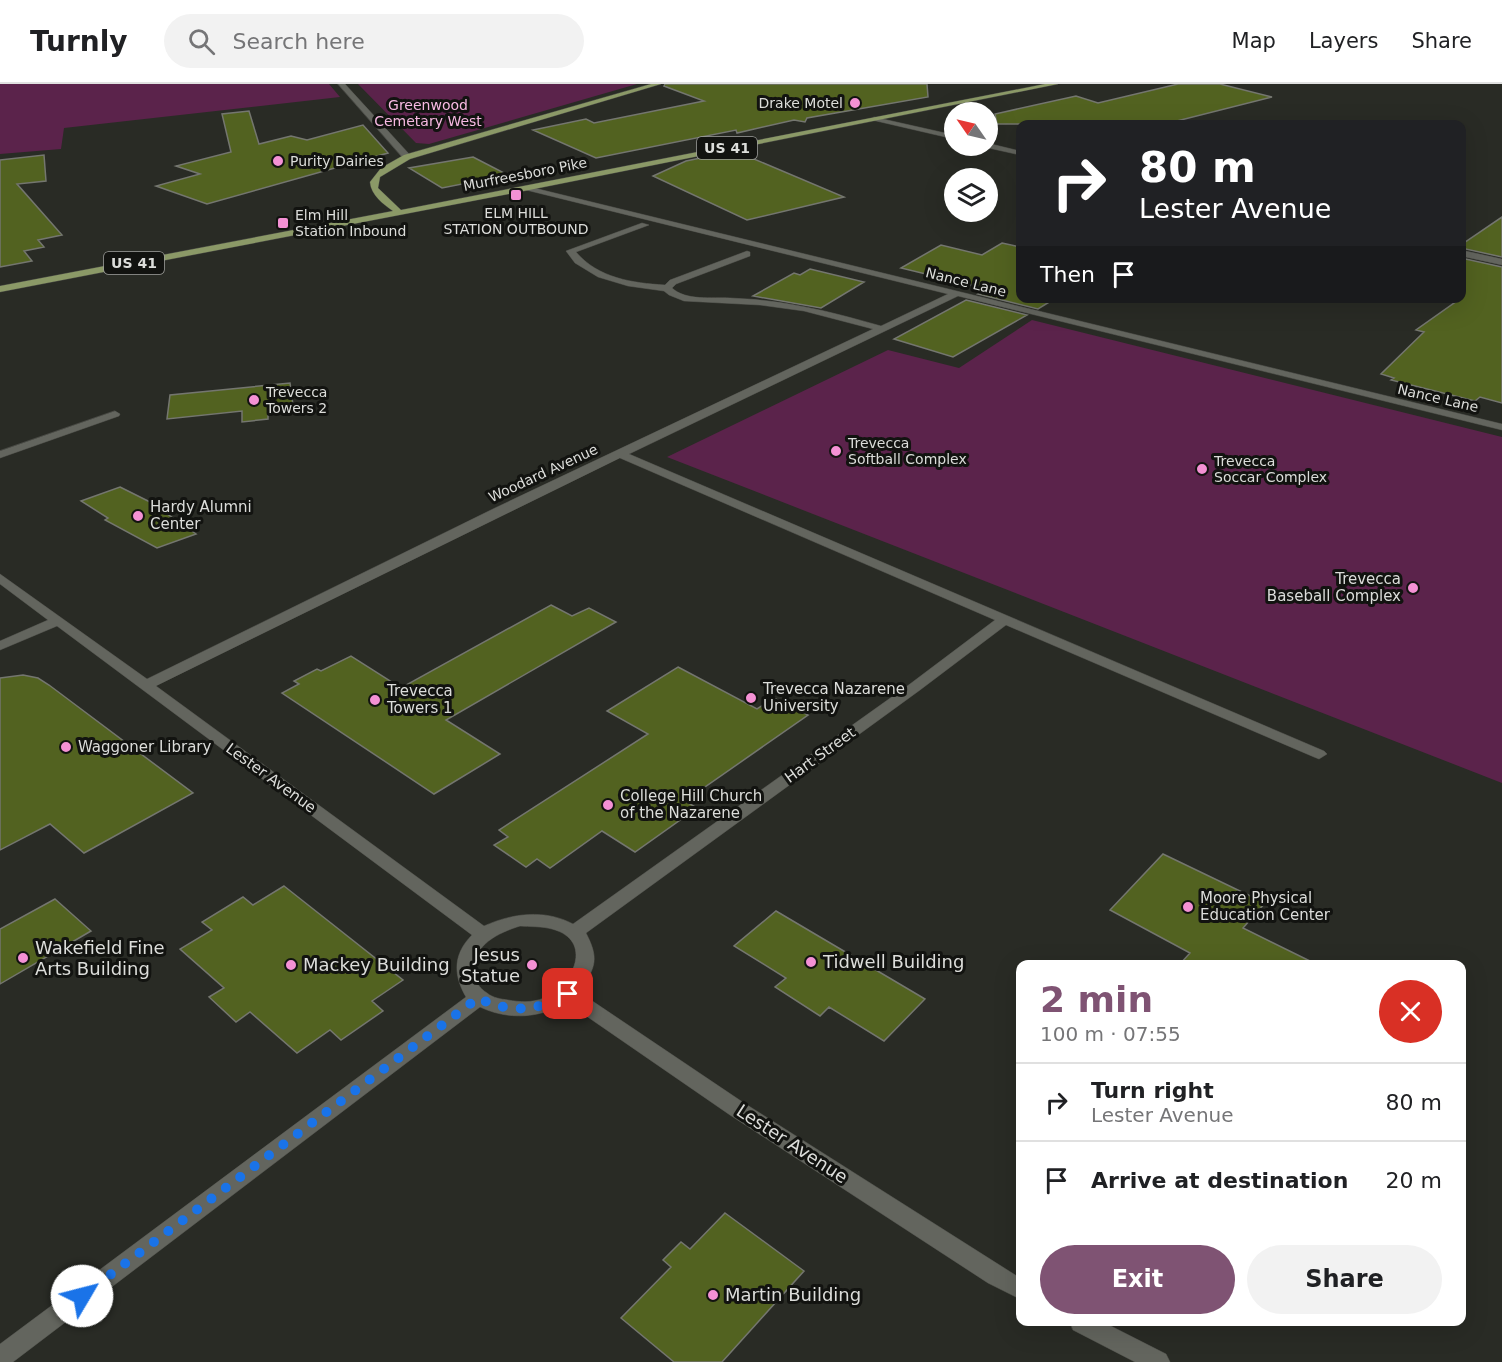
<!DOCTYPE html>
<html lang="en">
<head>
<meta charset="utf-8">
<style>
	body { margin:0; font-family:"DejaVu Sans",sans-serif; background:#f2f2f2; color:#202124; height:100vh; display:flex; flex-direction:column; font-size:22px; white-space:nowrap }
	* { box-sizing:border-box; margin:0 }
	p { font-size:20px; color:#757577 }
	.icon { flex:none; width:33px; height:33px; fill:none; stroke:currentColor; stroke-width:2; stroke-linecap:round; stroke-linejoin:round }
	.map { position:relative; flex:1; overflow:hidden }
	.side { position:absolute; left:1016px; top:876px; width:450px; height:366px; display:flex; flex-direction:column; background:#fff; border-radius:12px; box-shadow:0 6px 24px #0002 }
	.side>* { flex:none }
	.top-card { position:absolute; left:1016px; top:36px; width:450px; height:183px; border-radius:12px; box-shadow:0 6px 24px #0002; background:#202124; color:#fff; overflow:hidden }
	.needle { width:39px; rotate:304deg }
	.fabs { position:absolute; left:944px; top:18px; display:grid; gap:12px }
	.fabs a { display:grid; place-items:center; width:54px; height:54px; border-radius:50%; background:#fff; box-shadow:0 6px 24px #0002; font-size:30px }
	.pin { position:absolute; display:grid; place-items:center; width:51px; height:51px; color:#fff; margin:-26px; border-radius:12px; box-shadow:0 3px 9px #0006 }
	.me { position:absolute; width:66px; margin:-33px; rotate:53deg; stroke-linejoin:round; filter:drop-shadow(0 0 4px #0008) }
	.turn { display:flex; align-items:center; gap:21px; height:126px; padding:0 24px; font-size:27px }
	.turn .icon { width:78px; height:78px; stroke-width:2.5 }
	.turn b { display:block; font-size:42px; line-height:51px }
	.then { display:flex; align-items:center; height:57px; padding:0 24px; background:#0003; gap:12px; font-size:22px }
	.round { display:grid; place-items:center; flex:none; width:63px; height:63px; border-radius:32px; background:#f2f2f2 }
	.head { display:flex; align-items:center; justify-content:space-between; height:102px; padding:0 24px }
	h1 { font-size:36px; font-weight:800; line-height:45px; color:#7f5373 }
	.action { display:flex; gap:12px; margin-top:auto; padding:12px 24px }
	.action a { flex:1; height:69px; border-radius:36px; background:#7f5373; color:#fff; font-size:24px; font-weight:800; line-height:69px; text-align:center }
	.action a+a { background:#f2f2f2; color:#202124 }
	ul { padding:0; list-style:none }
	li { display:flex; align-items:center; gap:18px; height:78px; padding:0 24px; border-top:2px solid #e0e0e0 }
	li div { flex:1 }
	li b { display:block; font-size:22px }
	li em { font-style:normal }
	header { display:flex; align-items:center; gap:36px; box-sizing:border-box; height:84px; padding:0 30px; background:#fff; border-bottom:2px solid #e0e0e0 }
	header strong { font-size:28px }
	nav { display:flex; gap:33px; margin-inline-start:auto; font-size:21px }
	.search { width:420px; height:54px; background:#f2f2f2; display:flex; align-items:center; gap:15px; box-sizing:border-box; padding:0 21px; border-radius:33px; color:#757577; font-size:22px }
	.map>svg:first-child { display:block }
	.green { fill:#5b234b }
	.building { fill:#526220; stroke:#74766f; stroke-width:1.5 }
	.lines { fill:none; stroke-linecap:round; stroke-linejoin:round }
	.minor-casing { stroke:#474843; stroke-width:1 }
	.major-casing { stroke:#474843; stroke-width:1 }
	.minor { fill:#63655e; fill-rule:evenodd }
	.major { fill:#8b9967; fill-rule:evenodd }
	.route { stroke:#1a73e8; stroke-width:10; stroke-dasharray:0 18 }
	.poi-dot { fill:#f491d4; stroke:#121310; stroke-width:2 }
	.labels { text-anchor:middle; stroke-width:6; stroke-linejoin:round; paint-order:stroke }
	.far-poi-label { font-size:14px; fill:#dcddda; stroke:#121310; text-anchor:start }
	.far-park-label { font-size:14px; fill:#f7b9e2; stroke:#121310 }
	.shield { fill:#121310; stroke:#9fa09d; stroke-width:1.5 }
	.shield-label { font-size:14px; font-weight:bold; fill:#dcddda }
	.far-street-label { font-size:14px; fill:#dcddda; stroke:#121310 }
	.poi-label { font-size:15px; fill:#dcddda; stroke:#121310; text-anchor:start }
	.street-label { font-size:15px; fill:#dcddda; stroke:#121310 }
	.near-poi-label { font-size:18px; fill:#dcddda; stroke:#121310; text-anchor:start }
	.near-street-label { font-size:18px; fill:#dcddda; stroke:#121310 }
</style>
</head>
<body>
<header>
<strong>Turnly</strong>
<div class="search"><svg class="icon" aria-label="search" viewBox="0 0 24 24"><circle cx="10" cy="10" r="6"/><path d="M15 15l6 6"/></svg>Search here</div>
<nav><a>Map</a><a>Layers</a><a>Share</a></nav>
</header>
<div class="map">
<svg width="1502" height="1278" viewBox="0 0 1502 1278">
	<rect width="100%" height="100%" fill="#292b25"/>
	<path class="green" d="M0 0H329L340 13 64 44 61 65 0 70Z
		M358 0H637L429 60 416 59Z
		M1032 236 1502 353V699L667 373 888 266 959 284Z"/>
	<path class="building" d="M665 0H927L928 13 807 34 805 38 794 36 737 49 736 46 596 74 533 46 586 35 594 39 704 17 664 2Z
		M1178 0H1220L1272 13 1165 40H997L995 30 1076 12 1098 19Z
		M249 27 259 60 291 52 307 56 363 41 388 69 207 120 156 102 200 90 176 82 231 68 222 30Z
		M735 67 844 113 747 136 653 92 686 77Z
		M44 71 46 97 17 100 62 151 38 156 44 163 24 167 32 177 0 183V76Z
		M473 73 508 91 442 104 409 84Z
		M1502 133V173L1461 164V161Z
		M1002 159 1020 163V214H1056L1038 225 978 210 988 205 901 184 941 161 982 171Z
		M1461 174 1502 183V319L1480 313 1475 317 1391 296 1394 294 1381 290 1424 248 1416 246 1461 214Z
		M810 185 864 198 821 224 753 212 794 189 800 191Z
		M966 216 1027 231 953 273 894 255Z
		M290 299 293 321 268 324V335L242 338V327L167 335 170 311Z
		M120 403 150 418 196 450 157 464 105 436 108 434 81 417Z
		M551 521 572 532 589 524 616 538 446 636 500 670 434 710 282 609 299 600 294 597 317 585 321 587 351 572 401 604Z
		M678 583 757 625 774 614 808 631 685 717 697 724 635 768 602 747 550 784 537 775 526 783 494 761 508 753 499 746 648 650 607 627Z
		M23 591 38 594 49 601 193 709 84 769 50 740 0 766V594Z
		M1163 770 1265 819 1243 844 1316 880H1180L1190 869 1110 826Z
		M284 802 403 896 372 917 383 927 341 956 330 946 297 969 250 928 236 938 209 913 224 904 180 865 212 846 202 838 243 813 253 821Z
		M55 815 91 847 0 900V845Z
		M776 827 925 915 884 957 829 923 820 932 775 903 786 894 734 862Z
		M725 1129 804 1187 722 1278H674L621 1234 671 1183 663 1176 681 1158 690 1165Z"/>
	<g class="lines">
		<defs>
			<path id="minor" d="M338 0H345L410 71V75H404Z
				M874 33 954 51V55L872 36Z
				M987 59 1020 67V71L984 63Z
				M526 102 1502 340V346L958 212 629 370 1324 667 1327 670 1319 675 1314 673 1006 541 920 606 586 849C600 876 595 884 579 908L744 1019 1020 1194V1215L988 1199 730 1031 566 918C541 935 507 936 480 923L13 1278H0V1260L466 913C453 891 453 870 472 851L57 542 0 566V557L48 536 0 500V490L147 595 495 424 873 245 804 227 760 221 684 217 669 211 664 207 628 202 598 193 575 179 566 167 642 139 649 141 576 168C598 194 632 199 665 201L670 196 747 167 750 168V172L676 200 672 204C686 217 712 213 730 214 786 216 828 227 881 242L948 210 526 106ZM620 374 995 536 910 600 573 840C545 825 513 829 484 842L156 602ZM520 842C530 843 542 842 552 845 594 856 574 901 544 914 532 919 520 918 508 916 501 915 493 914 487 909 479 904 474 896 474 886 474 860 498 849 520 842Z
				M1461 166 1502 175V181L1461 172Z
				M115 327 120 330 119 332 0 374V367Z
				M1070 1238H1103L1166 1270 1170 1278H1135L1073 1246Z"/>
			<path id="major" d="M651 0H661L410 75 380 93 378 104 401 126 1045 0H1058L529 106 0 208V202L393 127C383 120 371 111 370 98L381 84 404 71Z"/>
		</defs>
		<use href="#minor" class="minor-casing"/>
		<use href="#major" class="major-casing"/>
		<use href="#minor" class="minor"/>
		<use href="#major" class="major"/>
	</g>
	<g class="lines">
		<path class="route" d="M82 1212 478 914C510 930 538 927 568 910"/>
	</g>
	<g class="poi-dot">
		<circle cx="855" cy="19" r="6"/>
		<circle cx="278" cy="77" r="6"/>
		<rect x="510" y="105" width="12" height="12" rx="3"/>
		<rect x="277" y="133" width="12" height="12" rx="3"/>
		<circle cx="254" cy="316" r="6"/>
		<circle cx="836" cy="367" r="6"/>
		<circle cx="1202" cy="385" r="6"/>
		<circle cx="138" cy="432" r="6"/>
		<circle cx="1413" cy="504" r="6"/>
		<circle cx="751" cy="614" r="6"/>
		<circle cx="375" cy="616" r="6"/>
		<circle cx="66" cy="663" r="6"/>
		<circle cx="608" cy="721" r="6"/>
		<circle cx="1188" cy="823" r="6"/>
		<circle cx="23" cy="874" r="6"/>
		<circle cx="811" cy="878" r="6"/>
		<circle cx="291" cy="881" r="6"/>
		<circle cx="532" cy="881" r="6"/>
		<circle cx="713" cy="1211" r="6"/>
	</g>
	<g class="labels">
		<g class="far-poi-label">
			<text x="843" y="24" text-anchor="end">Drake Motel</text>
			<text x="290" y="82">Purity Dairies</text>
			<text x="516" y="134" text-anchor="middle">ELM HILL<tspan x="516" dy="16">STATION OUTBOUND</tspan></text>
			<text x="295" y="136">Elm Hill<tspan x="295" dy="16">Station Inbound</tspan></text>
			<text x="266" y="313">Trevecca<tspan x="266" dy="16">Towers 2</tspan></text>
			<text x="848" y="364">Trevecca<tspan x="848" dy="16">Softball Complex</tspan></text>
			<text x="1214" y="382">Trevecca<tspan x="1214" dy="16">Soccar Complex</tspan></text>
		</g>
		<g class="far-park-label">
			<text x="428" y="26">Greenwood<tspan x="428" dy="16">Cemetary West</tspan></text>
		</g>
		<g class="shield">
			<rect x="697" y="53" width="60" height="22" rx="4.5"/>
			<rect x="104" y="168" width="60" height="22" rx="4.5"/>
		</g>
		<g class="shield-label">
			<text x="727" y="69">US 41</text>
			<text x="134" y="184">US 41</text>
		</g>
		<g class="far-street-label">
			<text transform="translate(525 90) rotate(-11)" y="5">Murfreesboro Pike</text>
			<text transform="translate(966 198) rotate(14)" y="5">Nance Lane</text>
			<text transform="translate(1438 314) rotate(13)" y="5">Nance Lane</text>
			<text transform="translate(543 389) rotate(-25)" y="5">Woodard Avenue</text>
		</g>
		<g class="poi-label">
			<text x="150" y="428">Hardy Alumni<tspan x="150" dy="17">Center</tspan></text>
			<text x="1401" y="500" text-anchor="end">Trevecca<tspan x="1401" dy="17">Baseball Complex</tspan></text>
			<text x="763" y="610">Trevecca Nazarene<tspan x="763" dy="17">University</tspan></text>
			<text x="387" y="612">Trevecca<tspan x="387" dy="17">Towers 1</tspan></text>
			<text x="78" y="668">Waggoner Library</text>
			<text x="620" y="717">College Hill Church<tspan x="620" dy="17">of the Nazarene</tspan></text>
			<text x="1200" y="819">Moore Physical<tspan x="1200" dy="17">Education Center</tspan></text>
		</g>
		<g class="street-label">
			<text transform="translate(820 671) rotate(-36)" y="5">Hart Street</text>
			<text transform="translate(271 694) rotate(36)" y="5">Lester Avenue</text>
		</g>
		<g class="near-poi-label">
			<text x="35" y="870">Wakefield Fine<tspan x="35" dy="21">Arts Building</tspan></text>
			<text x="520" y="877" text-anchor="end">Jesus<tspan x="520" dy="21">Statue</tspan></text>
			<text x="823" y="884">Tidwell Building</text>
			<text x="303" y="887">Mackey Building</text>
			<text x="725" y="1217">Martin Building</text>
		</g>
		<g class="near-street-label">
			<text transform="translate(792 1060) rotate(33)" y="6">Lester Avenue</text>
		</g>
	</g>
</svg>
<div class="fabs">
<a><svg class="needle" viewBox="-14 -14 28 28"><path d="M0-13l5 13h-10z" fill="#e53935"/><path d="M0 13l5-13h-10z" fill="#757577"/></svg></a>
<a><svg class="icon" aria-label="layers" viewBox="0 0 24 24"><path d="M12 4l9 5-9 5-9-5zM3 14l9 5 9-5"/></svg></a>
</div>
<div class="pin" style="left:568px;top:910px;background:#d93025"><svg class="icon" aria-label="arrive" viewBox="0 0 24 24"><path d="M6 21V4h12l-3 4 3 4H6"/></svg></div>
<svg class="me" style="left:82px;top:1212px" viewBox="-20 -20 40 40"><circle r="19" fill="#fff"/><path d="M0-13L10 11 0 6-10 11z" fill="#1a73e8"/></svg>
<div class="top-card">
<div class="turn"><svg class="icon" aria-label="right" viewBox="0 0 24 24"><path d="M7 20v-9h11M14 6l5 5-5 5"/></svg><div><b>80 m</b>Lester Avenue</div></div>
<div class="then">Then<svg class="icon" aria-label="arrive" viewBox="0 0 24 24"><path d="M6 21V4h12l-3 4 3 4H6"/></svg></div>
</div>
<section class="side">
<div class="head"><div><h1>2 min</h1><p>100 m · 07:55</p></div><a class="round" style="background:#d93025;color:#fff"><svg class="icon" aria-label="close" viewBox="0 0 24 24"><path d="M6 6l12 12M18 6L6 18"/></svg></a></div>
<ul>
<li><svg class="icon" aria-label="right" viewBox="0 0 24 24"><path d="M7 20v-9h11M14 6l5 5-5 5"/></svg><div><b>Turn right</b><p>Lester Avenue</p></div><em>80 m</em></li>
<li><svg class="icon" aria-label="arrive" viewBox="0 0 24 24"><path d="M6 21V4h12l-3 4 3 4H6"/></svg><div><b>Arrive at destination</b></div><em>20 m</em></li>
</ul>
<div class="action"><a>Exit</a><a>Share</a></div>
</section>
</div>
</body>
</html>
